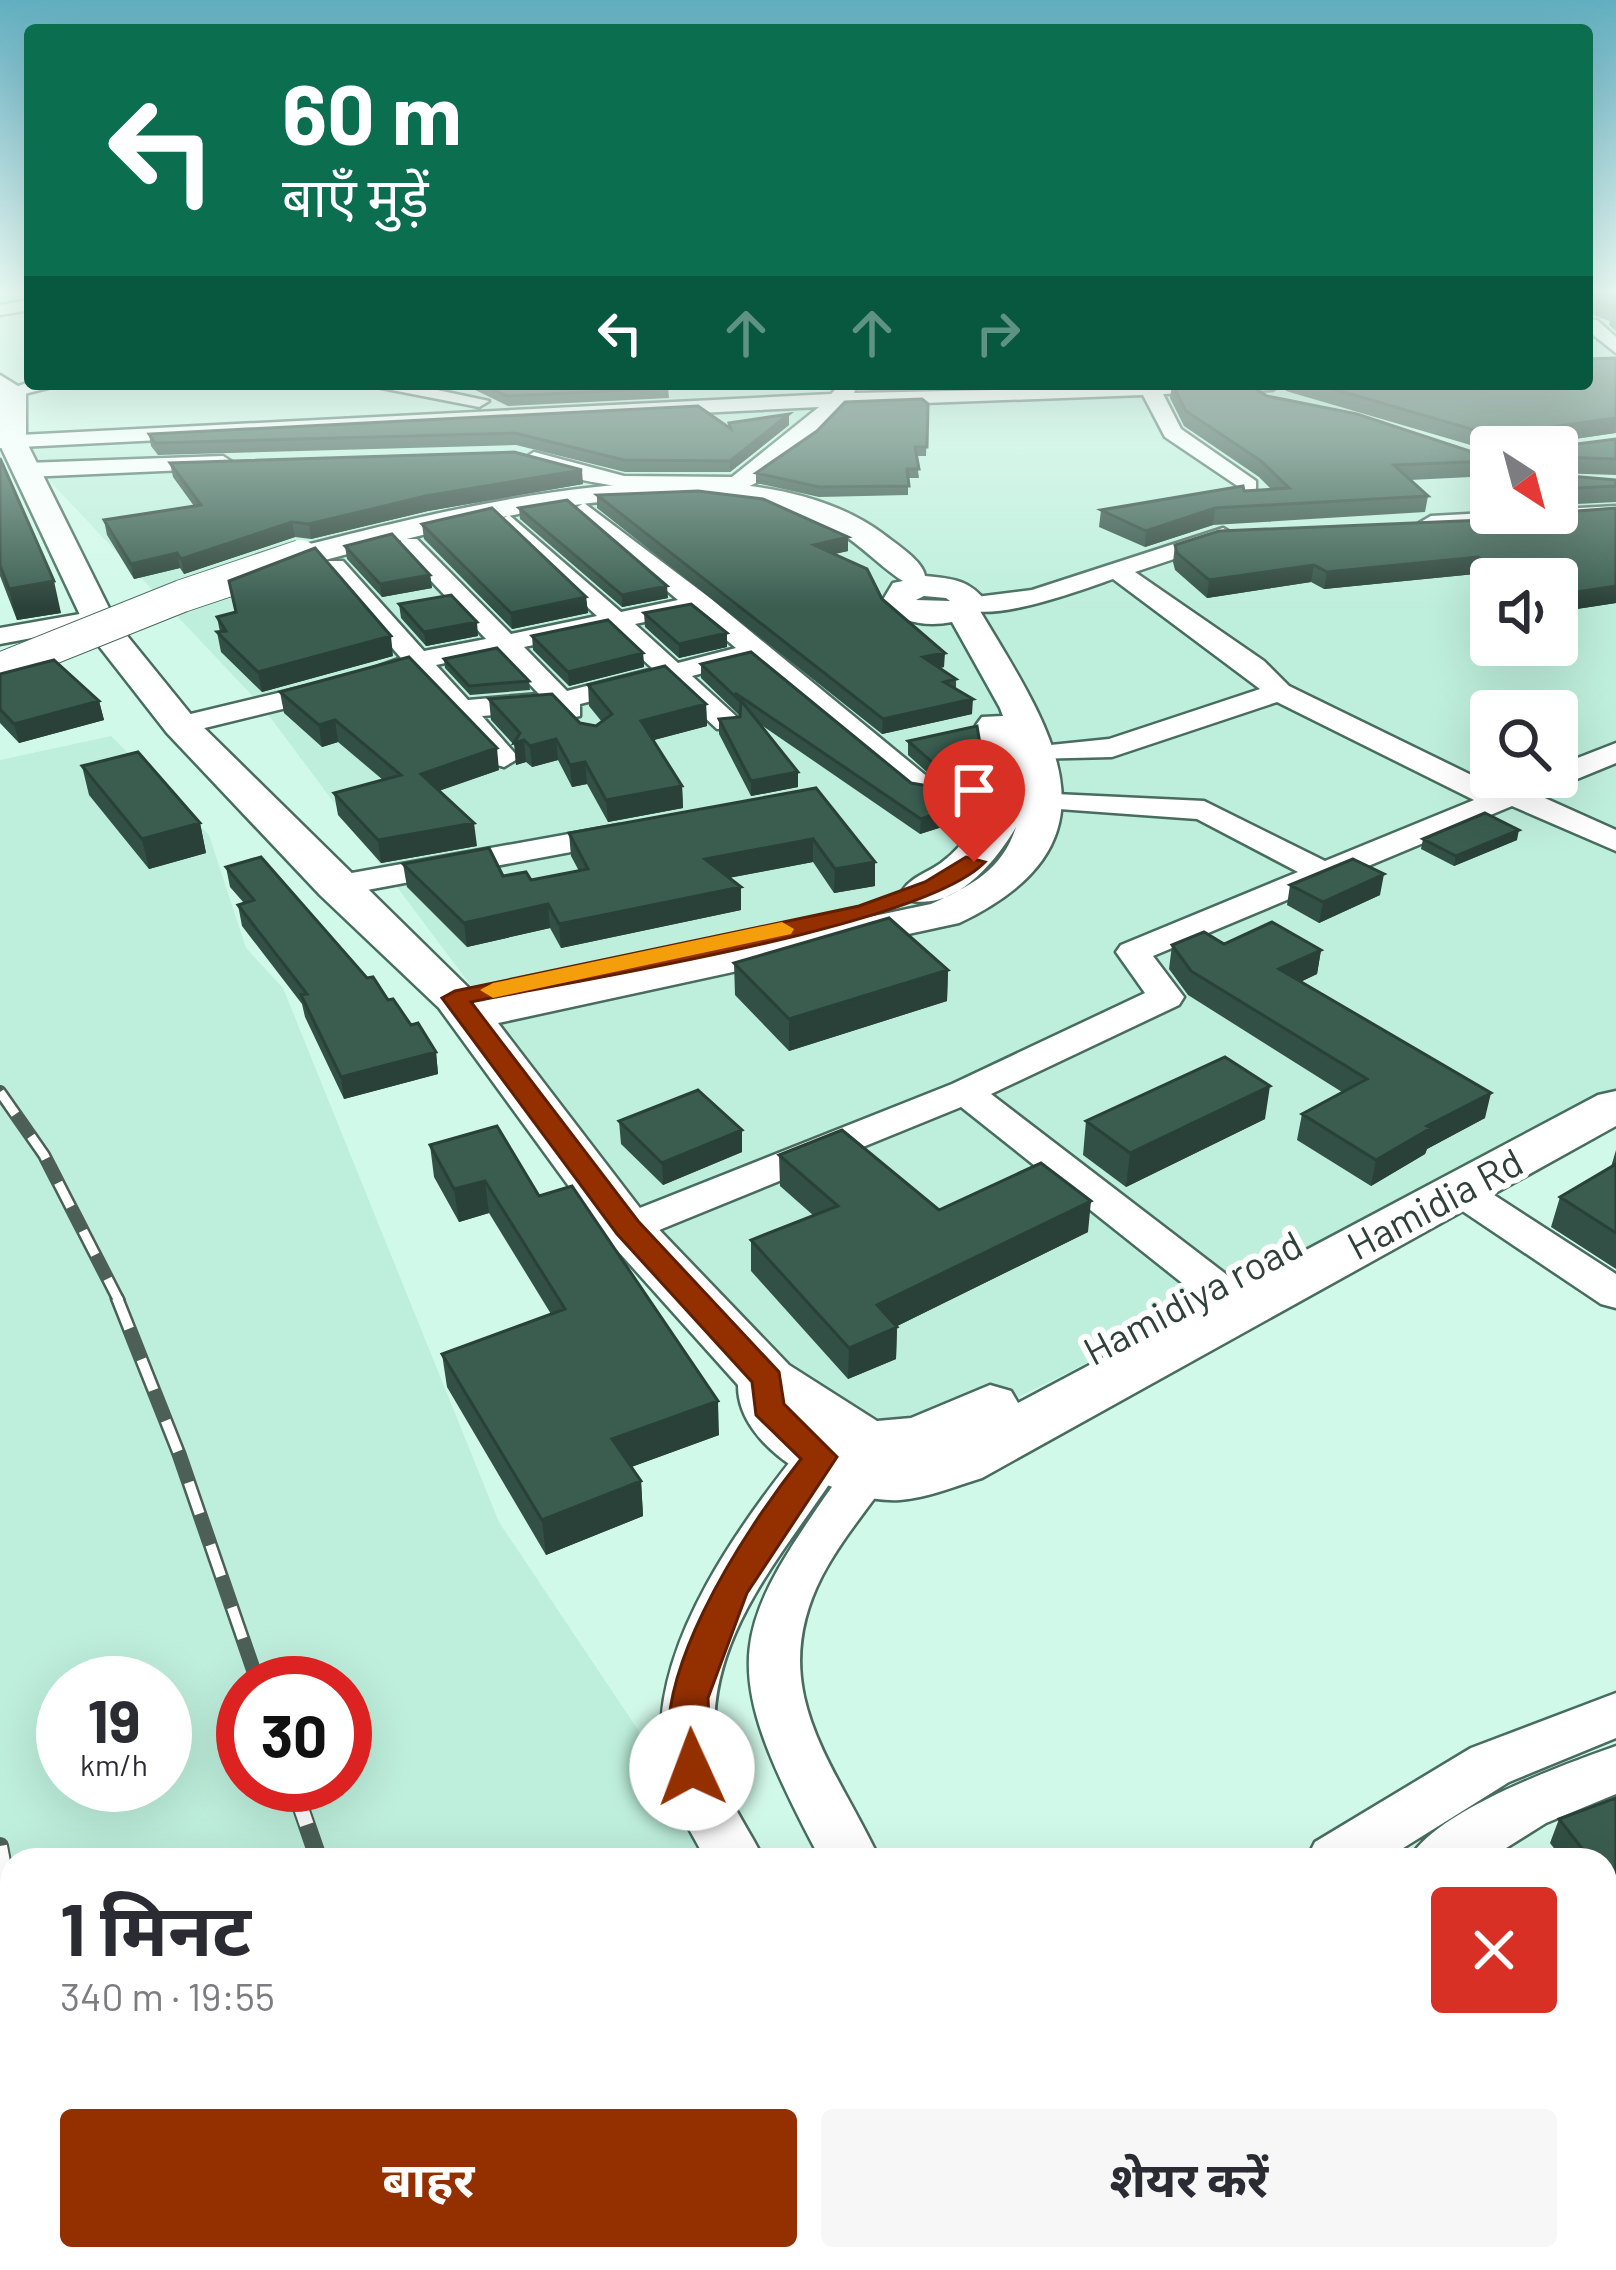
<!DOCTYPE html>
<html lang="hi">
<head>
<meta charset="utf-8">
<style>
	body { margin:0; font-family:Barlow,"Noto Sans Devanagari",sans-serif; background:#f7f7f7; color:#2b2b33; height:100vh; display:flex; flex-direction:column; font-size:45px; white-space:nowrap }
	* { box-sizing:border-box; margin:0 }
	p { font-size:39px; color:#7c7c81 }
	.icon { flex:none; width:66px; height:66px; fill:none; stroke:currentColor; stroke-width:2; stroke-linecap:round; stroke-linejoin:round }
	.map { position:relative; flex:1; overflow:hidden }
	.sheet { position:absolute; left:0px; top:1848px; width:1617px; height:423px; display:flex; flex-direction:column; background:#fff; border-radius:36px 36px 0 0; box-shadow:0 12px 48px #0002 }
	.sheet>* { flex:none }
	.banner { position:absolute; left:24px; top:24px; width:1569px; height:366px; border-radius:12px; box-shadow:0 12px 48px #0002; background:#0b6e4f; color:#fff; overflow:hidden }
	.needle { width:78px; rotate:144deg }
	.tools { position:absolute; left:1470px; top:426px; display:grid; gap:24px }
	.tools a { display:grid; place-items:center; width:108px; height:108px; border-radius:12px; background:#fff; box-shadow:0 12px 48px #0002; font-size:60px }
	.speed { position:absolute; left:36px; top:1656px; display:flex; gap:24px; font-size:60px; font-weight:700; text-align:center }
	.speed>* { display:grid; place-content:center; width:156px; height:156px; border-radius:50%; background:#fff; box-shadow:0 12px 48px #0002; line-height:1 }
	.speed small { font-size:30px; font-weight:400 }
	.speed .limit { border:18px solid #d22; background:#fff; color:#111 }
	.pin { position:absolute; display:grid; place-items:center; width:102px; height:102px; color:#fff; margin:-123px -51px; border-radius:50% 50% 50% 0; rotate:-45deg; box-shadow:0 0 12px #0007 }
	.pin .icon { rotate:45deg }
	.me { position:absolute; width:132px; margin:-66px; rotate:358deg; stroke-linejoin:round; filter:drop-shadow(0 0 9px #0008) }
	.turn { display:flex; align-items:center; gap:42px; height:252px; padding:0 60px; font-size:54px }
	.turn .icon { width:156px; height:156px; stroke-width:2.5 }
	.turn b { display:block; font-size:84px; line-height:102px }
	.lanes { display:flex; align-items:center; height:114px; padding:0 60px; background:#0003; justify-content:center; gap:60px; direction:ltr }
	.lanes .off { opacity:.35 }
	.round { display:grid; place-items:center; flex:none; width:126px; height:126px; border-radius:12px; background:#f7f7f7 }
	.headline { display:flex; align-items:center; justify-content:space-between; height:204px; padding:0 60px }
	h1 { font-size:72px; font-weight:700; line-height:90px }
	.primary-button { display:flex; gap:24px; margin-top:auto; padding:24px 60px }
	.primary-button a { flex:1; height:138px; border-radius:12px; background:#942f00; color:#fff; font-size:48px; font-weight:700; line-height:138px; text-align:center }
	.primary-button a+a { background:#f7f7f7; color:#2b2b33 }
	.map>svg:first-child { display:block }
	.built { fill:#beefdc; fill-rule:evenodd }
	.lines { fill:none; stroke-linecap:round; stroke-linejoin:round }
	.minor-casing { stroke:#486c5f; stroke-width:5 }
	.major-casing { stroke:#486c5f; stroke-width:5 }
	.minor { fill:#fff; fill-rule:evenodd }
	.major { fill:#fff; fill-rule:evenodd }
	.rail-far2-casing { stroke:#4c6058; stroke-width:14 }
	.rail-far1-casing { stroke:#4c6058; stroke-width:15 }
	.rail-casing { stroke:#4c6058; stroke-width:18 }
	.rail-far2 { stroke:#fff; stroke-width:9; stroke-dasharray:27; stroke-linecap:butt }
	.rail-far1 { stroke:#fff; stroke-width:10; stroke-dasharray:33; stroke-linecap:butt }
	.rail { stroke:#fff; stroke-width:14; stroke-dasharray:42; stroke-linecap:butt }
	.major-bridge-casing { stroke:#486c5f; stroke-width:34; stroke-linecap:butt }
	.major-bridge { stroke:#fff; stroke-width:32 }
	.wall { fill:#325045 }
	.shaded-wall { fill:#294138 }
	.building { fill:#3a5d50; stroke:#294138; stroke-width:3 }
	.route { fill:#942f00; stroke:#601f00; stroke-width:3 }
	.slow { fill:#f59e0b }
	.labels { text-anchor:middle; stroke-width:12; stroke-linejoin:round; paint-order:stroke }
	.street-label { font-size:39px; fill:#30403a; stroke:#fff }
</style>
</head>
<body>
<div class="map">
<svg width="1616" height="2270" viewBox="0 0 1616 2270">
	<rect width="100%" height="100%" fill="#d1f9e9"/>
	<path class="built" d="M1587 291H1616V1097L844 1485 261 705 11 440 1203 384H1587L1611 363 1587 357ZM1491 447H1557V513H1491ZM1491 579H1557V645H1491ZM1491 711H1557V777H1491Z
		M111 736 209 835 246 948 283 988 499 1522 725 1860H12V2259H952L957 2270H0V760ZM63 1683H165V1785H63ZM243 1683H345V1785H243Z"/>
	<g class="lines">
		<defs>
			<path id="minor" d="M30 300V310L0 315V305Z
				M1587 320H1597L1616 337V353L1587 330Z
				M30 382V384H63L13 397 3 391Z
				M361 384H409L489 401 479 407Z
				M841 384H857L854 393 1282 384 1272 390 1163 394 1181 429 1256 481V491L1248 493 1165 437 1143 395 843 406C820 431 774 479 742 489 705 502 552 483 523 459L534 452 624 476 732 477 819 407 0 448V436L831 394Z
				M223 456 234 463 231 468 26 477 15 470 26 463Z
				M584 503 710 598 935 783 939 789 935 795H913L751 660 692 676 737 717V729H717L667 682 580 704V716L570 718 554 710 482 716 519 758 504 767 494 764 413 672 376 686 180 734 166 725 170 719 357 674 401 658 325 571V561H343L424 651 486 639 401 549V539H417L511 634 597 616 501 527 497 522 509 515 621 612 678 600 576 515 572 510ZM693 612 736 648 678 663 635 624ZM610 629 653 669 567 691 524 647ZM499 652 539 694 468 700 436 665Z
				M1616 506V520L1431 530 1419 523 1431 516Z
				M1223 528 1235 535 1231 540 1135 572 1264 661 1289 686 1500 789 1530 777H1557V766L1616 743V763L1538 795 1616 830V851L1512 806 1153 956 1184 997 1179 1005 991 1094 1231 1278 1237 1288 1231 1298H1201L961 1107 642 1237H612L606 1228 612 1219 952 1084 1145 993 1116 952 1121 945 1298 872 1197 819 1045 808 1034 805 1030 799 1034 793 1204 801 1325 861 1474 800 1277 702 1112 757 1031 759 1026 753 1031 747 1109 739 1260 689 1113 579C1081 590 982 628 956 604L960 599 1032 590Z
				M97 611 110 619 106 624 0 644V628Z
				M619 825 635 834 630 841 335 896 319 886 335 876Z
				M1460 1178 1474 1182 1616 1274V1308L1601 1304 1446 1200 1440 1191 1446 1182Z
				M837 1419 854 1424 860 1436C802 1538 690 1637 719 1768 726 1800 750 1830 764 1860H706C691 1831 670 1800 664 1768 641 1648 750 1511 820 1424Z
				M881 1436 898 1441 905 1453C880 1496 845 1532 822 1576 764 1689 834 1762 880 1860H821C707 1647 733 1629 864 1441Z
				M1616 1693V1738L1509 1782 1384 1860H1306L1315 1842 1471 1748Z
				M1616 1746V1794L1546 1823 1487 1860H1409C1432 1812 1565 1764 1616 1746Z
				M891 2259H960L965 2270H896Z
				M1024 2259H1093L1098 2270H1029Z"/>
			<path id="major" d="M0 375 26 391V441L116 622 193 717 480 999 931 904C970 886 1002 871 1016 827 995 863 954 912 908 900L902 891C911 877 927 873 941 863 989 827 995 779 976 725L982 717 1003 716 1000 708 952 622C927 627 898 623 881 603L893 583 903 581C877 565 857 539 828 527 662 461 466 525 301 566L285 556 290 549C447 510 739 429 882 533 896 544 923 561 925 576 953 579 969 579 987 603L980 611C1053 732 1129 842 959 923L498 1023 646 1216 789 1365 877 1421 911 1418 990 1385 1011 1391 1018 1403 1598 1095 1616 1091V1126L982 1478C955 1486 928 1498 900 1500 840 1504 737 1451 738 1385L608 1240 439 1008 320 895 167 733 88 632 0 445ZM924 596 946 598 950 601 916 600Z"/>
		</defs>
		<use href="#minor" class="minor-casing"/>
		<use href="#major" class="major-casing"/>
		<use href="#minor" class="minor"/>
		<use href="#major" class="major"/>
		<defs>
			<path id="rail-far2" d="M0 1092 44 1155 119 1301"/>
			<path id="rail-far1" d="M117 1298 179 1454 258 1683"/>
			<path id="rail" d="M293 1785 319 1860
				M0 1846 12 1911
				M77 2259 79 2270
				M453 2259 455 2270"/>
		</defs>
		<use href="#rail-far2" class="rail-far2-casing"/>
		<use href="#rail-far1" class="rail-far1-casing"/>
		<use href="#rail" class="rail-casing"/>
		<use href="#rail-far2" class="rail-far2"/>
		<use href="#rail-far1" class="rail-far1"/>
		<use href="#rail" class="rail"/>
		<defs>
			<path id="major-bridge" d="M0 669 182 596 301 556"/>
		</defs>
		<use href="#major-bridge" class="major-bridge-casing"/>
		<use href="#major-bridge" class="major-bridge"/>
	</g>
	<path class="wall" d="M1587 291H1616V331L1609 325 1610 321 1587 313Z
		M1616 358V433L1559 441 1561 446 1616 439V475L1557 473V447H1491V451L1286 391 1287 384H1469L1477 389 1587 384Z
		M463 384H662L668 388 669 398 508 406Z
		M1172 384 1267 396 1491 458V476L1410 480 1428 496 1425 512 1213 525 1145 547 1099 527 1101 510 1244 491 1271 489 1259 477 1184 426 1170 398Z
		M928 404 926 456H916L919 478H908V495L819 497 756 483V473Z
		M789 414V425L730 472H625L516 445 158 455 151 446 149 434 729 428V423Z
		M0 458 61 613 17 620 0 576Z
		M170 463 583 484 428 511 311 539 295 537 184 574 180 568 134 579 107 535 104 520 194 506 173 477Z
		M1557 475 1616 480V502L1557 505Z
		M597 495 848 551 833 554 882 599 944 667 940 668 956 679V689L972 714 882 734 597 508Z
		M519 508 668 598 622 607 520 519Z
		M1616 508V603L1557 612V579H1491V583L1475 574 1324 589 1311 582 1207 598 1175 570 1173 562 1175 545 1549 517 1550 513Z
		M422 524 586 597 588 613 512 629 424 539Z
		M345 546 430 575 432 588 382 597 347 559Z
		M399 604 478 636 426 646 401 618Z
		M644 613 727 647 679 658 645 627Z
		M217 617 393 656 262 692 221 652 217 632H220Z
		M532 636 643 653 644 667 569 686 533 650Z
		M444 659 529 681 530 690 470 695 445 668Z
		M701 664 958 822 920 834 760 724 798 772V787L751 796 719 734V719L740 717V716L701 678Z
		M0 674 99 701 104 720 19 743 0 723Z
		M588 685 706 704 707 726 653 740 682 786 683 808 608 822 587 784 572 787 558 760 532 767 526 762 516 765 515 746 491 720 489 699 596 726 602 722 589 706Z
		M280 692 499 770 439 791 477 846 381 863 338 815 334 793 383 780 338 742 322 747 284 713Z
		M908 741 982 756 981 770 940 784 908 755Z
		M82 766 200 823 206 853 149 869 89 795Z
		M816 788 875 862V886L834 893 813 862 729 878 741 910 561 948 550 928 467 947 407 887 403 864 531 880 579 871 571 856 569 833Z
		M1423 839 1517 840 1454 866 1421 849Z
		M226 867 367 978 436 1052 438 1074 344 1099 305 1017 302 1004 242 926 238 905 244 903 230 887Z
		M1290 885 1380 895 1319 923 1287 905Z
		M1224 944 1321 950 1317 974 1300 982 1485 1118 1427 1149 1425 1154 1371 1186 1297 1140 1302 1114 1342 1092 1188 995 1169 969 1172 945Z
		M734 963 948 970 947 1001 789 1051 735 995Z
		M1265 1119 1126 1187 1083 1155 1086 1121Z
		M619 1121 742 1130V1152L663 1185 621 1144Z
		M430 1145 539 1196 719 1435 631 1467 641 1481 643 1516 546 1555 447 1387 442 1354 551 1314 489 1213 459 1222 434 1177Z
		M1616 1150V1269L1551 1227 1560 1197 1611 1167Z
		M779 1155 939 1210 1088 1232 897 1326 896 1359 848 1379 751 1271V1240L814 1216 780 1186Z
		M1616 1798V1926L1614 1927 1605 1915V1860H1563L1550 1843 1559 1819Z
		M1616 1971V2251L1605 2235V1974Z
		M1098 2259H1243L1249 2270H1096Z
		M1349 2259H1413L1409 2270H1356Z"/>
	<path class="shaded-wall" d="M789 414V425L730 472V461Z
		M1616 418 1615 433 1548 443 1552 427Z
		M582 470 583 484 428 511 311 539 309 524 426 496Z
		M1215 508 1213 525 1145 547 1146 531Z
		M292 522 295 537 184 574 181 559Z
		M848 537V551L814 559V545Z
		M177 553 180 568 134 579 131 564Z
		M1478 557 1475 574 1324 589 1327 572Z
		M1314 565 1311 582 1207 598 1209 580Z
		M430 575 432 588 382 597 380 584Z
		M54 581 61 613 17 620 9 589Z
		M667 586 668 598 622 607V595Z
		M1616 586V603L1557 612V595Z
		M586 597 588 613 512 629 511 613Z
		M477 622 478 636 426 646 424 632Z
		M727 633V647L679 658V644Z
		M391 636 393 656 262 692 258 672Z
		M643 653 644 667 569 686 568 672Z
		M945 653 944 667 923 671V657Z
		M973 699 972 714 882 734 883 719Z
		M99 701 104 720 19 743 14 724Z
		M706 704 707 726 643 743 641 721Z
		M335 720 338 742 322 747 319 725Z
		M556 739 558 760 532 767 530 746Z
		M524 740 526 762 516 765 514 743Z
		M497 748 499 770 423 796 421 774Z
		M982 756 981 770 940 784 941 770Z
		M585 762 587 784 572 787 570 765Z
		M798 772V787L751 796V781Z
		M682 786 683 808 608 822 606 800Z
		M958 806V822L920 834 921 819Z
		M200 823 206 853 149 869 142 839Z
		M474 823 477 846 381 863 378 840Z
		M1519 830 1517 840 1454 866 1456 856Z
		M813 839V862L706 882 705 859Z
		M875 862V886L834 893 835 869Z
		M1384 874 1380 895 1319 923 1323 902Z
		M741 887V910L561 948 559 924Z
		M548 904 550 928 467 947 464 923Z
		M1321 950 1317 974 1275 994 1279 969Z
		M948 970 947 1001 789 1051V1019Z
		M436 1052 438 1074 344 1099 341 1077Z
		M1270 1086 1265 1119 1126 1187 1130 1153Z
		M1491 1093 1485 1118 1427 1149 1425 1154 1371 1186 1376 1160 1427 1126Z
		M742 1130V1152L663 1185 662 1163Z
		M485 1181 489 1213 459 1222 454 1189Z
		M1091 1201 1088 1232 879 1335 897 1327 896 1359 848 1379 849 1348 877 1305Z
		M718 1401 719 1435 615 1473 612 1439Z
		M641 1481 643 1516 546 1555 542 1520Z
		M1404 2259H1413L1409 2270H1383Z"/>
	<path class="building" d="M1587 291H1616V308L1587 299Z
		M1616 358V418L1552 427 1561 446 1616 439V459L1561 457 1557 471V447H1497L1495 436 1316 384H1469L1477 389 1503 384H1587V359Z
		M482 384H662L668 388 507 396Z
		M1172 384H1248L1267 396 1357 414 1491 458V461L1394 465 1428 496 1215 508 1146 531 1101 510 1243 486 1244 491 1289 488 1261 461 1186 411Z
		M922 399 928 404 927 447H915L919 469H907L909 486 819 487 756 473 817 431 845 402Z
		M698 406 731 429 729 423 789 414 730 461 624 460 515 433 155 443 149 434Z
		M514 452 582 470 426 496 309 524 292 522 181 559 177 553 131 564 104 520 201 505 170 463Z
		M0 458 54 581 9 589 0 565Z
		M1557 475 1616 480V486L1557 489Z
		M698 491 763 499 848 537 814 545 867 569 882 599 945 653 923 657 956 679 944 682 973 699 883 719 597 495Z
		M567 500 667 586 622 595 519 508Z
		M492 508 586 597 511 613 422 524Z
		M1616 508V586L1557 595V579H1517L1478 557 1327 572 1314 565 1209 580 1177 553 1175 545 1219 531 1556 517 1551 513Z
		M392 534 430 575 380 584 345 546Z
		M315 548 391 636 258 672 217 632 226 631 217 617 236 612 229 581Z
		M451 595 477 622 424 632 399 604Z
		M691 604 727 633 679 644 644 613Z
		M608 620 643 653 568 672 532 636Z
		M497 648 529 681 469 686 444 659Z
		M751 652 911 783 928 786 958 806 921 819 735 693 798 772 751 781 719 719 740 717 741 702 701 664Z
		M409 657 497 748 421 774 474 823 378 840 334 793 401 775 335 720 319 725 280 692Z
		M54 660 99 701 14 724 0 709V674Z
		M665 666 706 704 641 721 682 786 606 800 585 762 570 765 556 739 530 746 524 740 514 743 520 733 489 699 552 694 580 723 596 726 612 714 588 685Z
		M977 726 982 756 941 770 908 741Z
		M138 752 200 823 142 839 82 766Z
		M816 788 875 862 835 869 813 839 705 859 741 887 559 924 548 904 464 923 403 864 489 848 503 876 526 872 531 880 588 869 569 833Z
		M1485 813 1519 830 1456 856 1423 839Z
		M261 857 367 978 373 977 388 1000 393 999 411 1025 418 1023 436 1052 341 1077 301 995 307 994 238 905 254 900 226 867Z
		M1353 859 1384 874 1323 902 1290 885Z
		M889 918 948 970 789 1019 734 963Z
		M1272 922 1321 950 1279 969 1491 1093 1427 1126 1431 1128 1376 1160 1302 1114 1367 1079 1191 971 1172 945 1204 932 1224 944Z
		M1225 1057 1270 1086 1130 1153 1086 1121Z
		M698 1090 742 1130 662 1163 619 1121Z
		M497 1126 539 1196 572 1186 718 1401 612 1439 641 1481 542 1520 442 1354 565 1309 485 1181 454 1189 430 1145Z
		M842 1130 939 1210 1041 1163 1091 1201 877 1305 897 1327 849 1348 751 1240 838 1206 779 1155Z
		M1616 1164V1233L1560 1197Z
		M1616 1798V1893L1605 1878V1860H1591L1559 1819Z
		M1616 1970V2112L1605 2097V1974Z
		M1616 2135V2206L1605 2191V2140Z
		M1110 2259H1243L1249 2270H1115Z
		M1371 2259H1404L1383 2270H1378Z"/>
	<linearGradient id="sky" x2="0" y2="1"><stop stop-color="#62afc1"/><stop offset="0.48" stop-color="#eafcf5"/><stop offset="1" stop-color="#eafcf5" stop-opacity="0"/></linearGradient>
	<rect width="1616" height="608" fill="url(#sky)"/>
	<path class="route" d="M966 857 985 862C923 927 575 980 471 1002L638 1221 779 1372 784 1404 837 1457 747 1593 708 1698 711 1768 705 1779 692 1784 678 1779C635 1692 748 1526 801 1459L756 1415 752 1382 617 1234 442 998 455 991 859 906 925 882Z"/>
	<path class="slow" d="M782 922 794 929 791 934 493 998 480 990 493 983Z"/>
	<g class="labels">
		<g class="street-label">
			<text transform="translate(1435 1204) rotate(-28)" y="14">Hamidia Rd</text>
			<text transform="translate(1193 1298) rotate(-28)" y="14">Hamidiya road</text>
		</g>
	</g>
</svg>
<div class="tools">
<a><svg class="needle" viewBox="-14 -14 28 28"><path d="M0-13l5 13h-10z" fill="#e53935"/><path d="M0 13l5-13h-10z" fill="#7c7c81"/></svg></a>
<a><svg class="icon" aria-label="sound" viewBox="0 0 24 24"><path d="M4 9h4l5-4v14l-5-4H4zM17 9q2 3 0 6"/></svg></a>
<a><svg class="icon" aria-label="search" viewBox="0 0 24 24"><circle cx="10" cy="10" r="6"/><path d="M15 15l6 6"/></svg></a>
</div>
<div class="speed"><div>19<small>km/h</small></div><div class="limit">30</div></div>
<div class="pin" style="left:974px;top:862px;background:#d93025"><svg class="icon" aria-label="arrive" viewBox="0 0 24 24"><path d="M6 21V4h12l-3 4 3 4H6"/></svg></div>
<svg class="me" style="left:692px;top:1768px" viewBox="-20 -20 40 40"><circle r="19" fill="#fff"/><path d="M0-13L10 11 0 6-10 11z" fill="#942f00"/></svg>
<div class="banner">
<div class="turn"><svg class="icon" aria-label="left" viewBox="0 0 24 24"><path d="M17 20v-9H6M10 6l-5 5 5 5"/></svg><div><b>60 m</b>बाएँ मुड़ें</div></div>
<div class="lanes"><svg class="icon" aria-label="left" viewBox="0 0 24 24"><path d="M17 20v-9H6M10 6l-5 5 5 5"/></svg><svg class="icon off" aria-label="ahead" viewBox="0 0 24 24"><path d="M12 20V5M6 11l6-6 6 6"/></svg><svg class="icon off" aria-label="ahead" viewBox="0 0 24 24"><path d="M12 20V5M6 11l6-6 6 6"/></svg><svg class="icon off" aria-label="right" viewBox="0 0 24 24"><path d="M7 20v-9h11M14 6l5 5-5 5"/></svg></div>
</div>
<section class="sheet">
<div class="headline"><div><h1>1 मिनट</h1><p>340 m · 19:55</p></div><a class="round" style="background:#d93025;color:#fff"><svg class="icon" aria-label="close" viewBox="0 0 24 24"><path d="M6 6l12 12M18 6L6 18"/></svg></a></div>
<div class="primary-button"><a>बाहर</a><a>शेयर करें</a></div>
</section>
</div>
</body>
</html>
